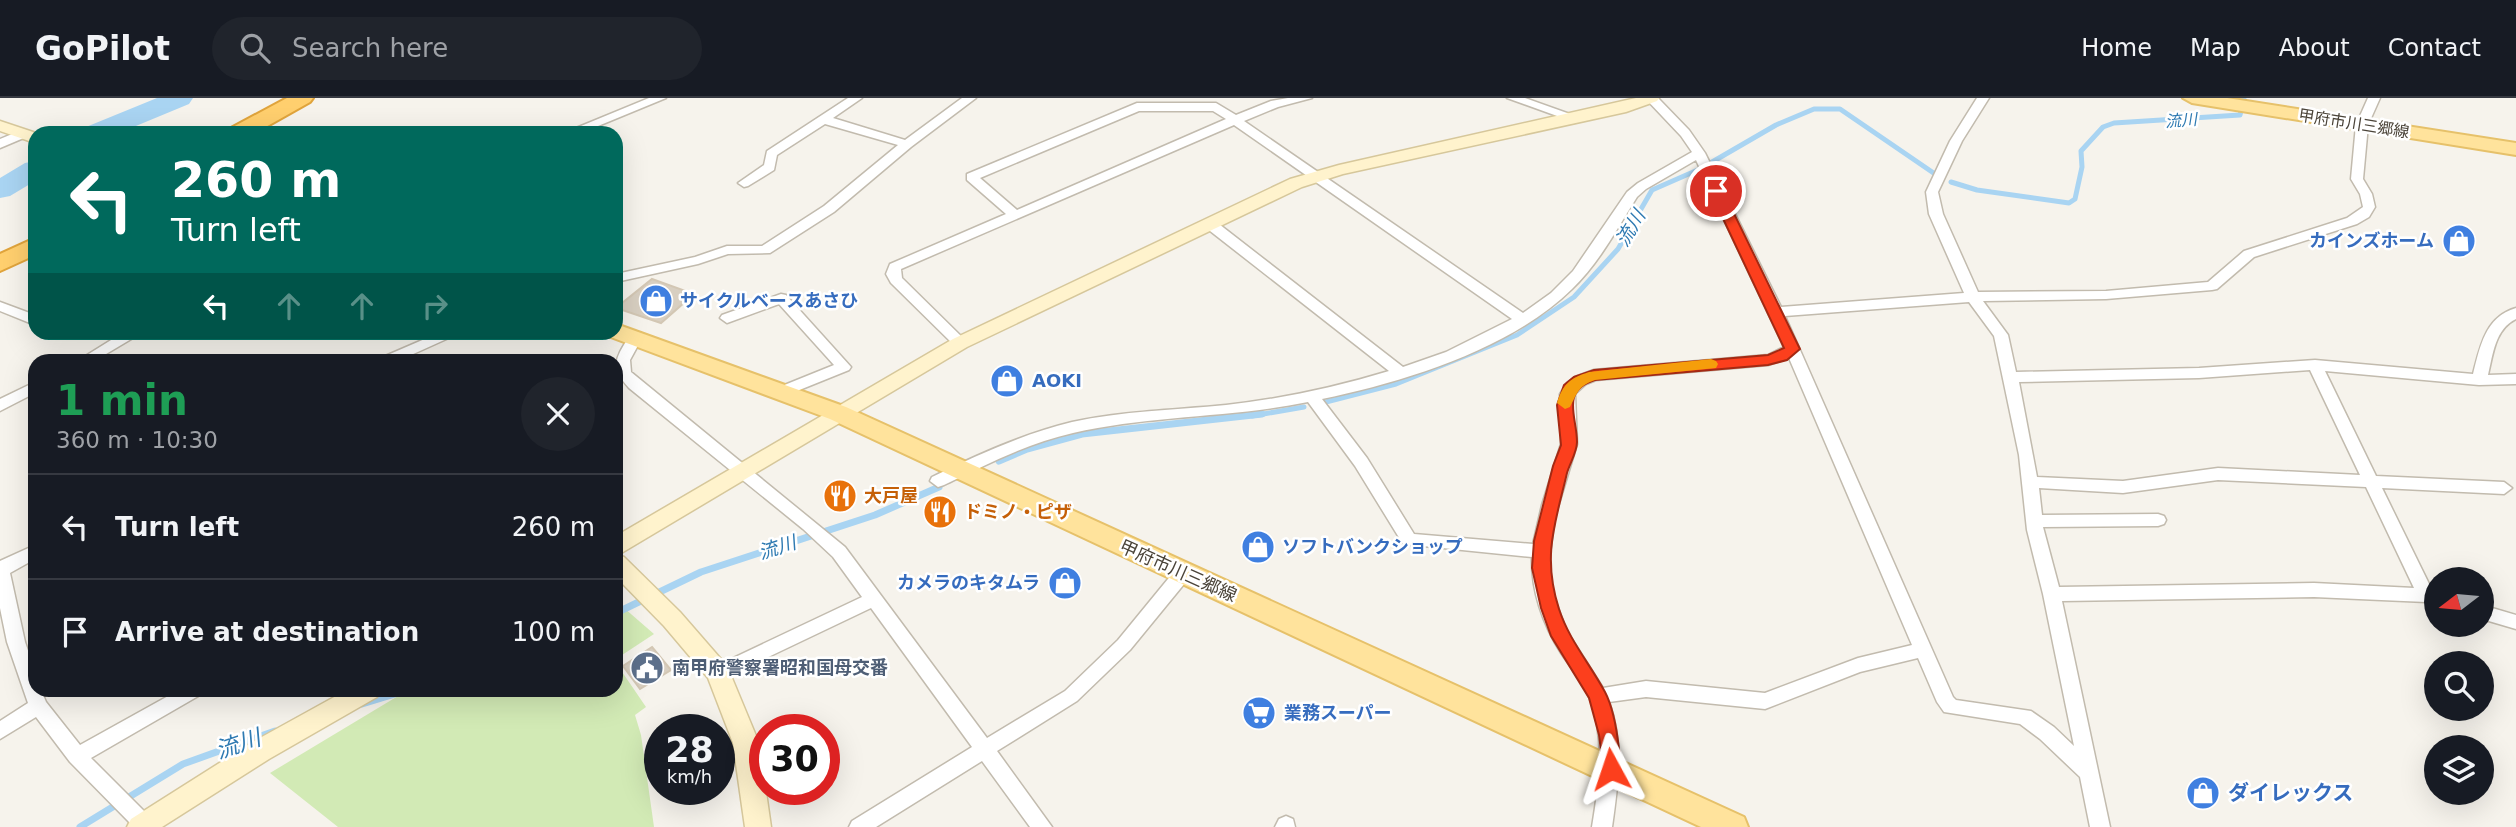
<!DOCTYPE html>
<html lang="en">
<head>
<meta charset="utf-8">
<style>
	body { margin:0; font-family:"DejaVu Sans","Noto Sans JP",sans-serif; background:#20242c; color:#f1f3f6; height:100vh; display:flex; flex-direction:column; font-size:26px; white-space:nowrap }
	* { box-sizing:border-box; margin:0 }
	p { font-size:23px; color:#9ea1a6 }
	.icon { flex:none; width:38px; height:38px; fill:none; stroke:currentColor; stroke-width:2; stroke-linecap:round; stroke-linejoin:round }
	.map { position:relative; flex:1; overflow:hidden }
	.details { position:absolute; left:28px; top:256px; width:595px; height:343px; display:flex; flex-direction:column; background:#171b24; border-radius:21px; box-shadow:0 7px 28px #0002 }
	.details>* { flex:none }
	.banner { position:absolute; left:28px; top:28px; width:595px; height:214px; border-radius:21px; box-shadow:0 7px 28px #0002; background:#00695c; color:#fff; overflow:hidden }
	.needle { width:46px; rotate:254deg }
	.buttons { position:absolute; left:2424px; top:469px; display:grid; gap:14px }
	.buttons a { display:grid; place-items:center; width:70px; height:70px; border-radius:50%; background:#171b24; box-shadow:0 7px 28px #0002; font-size:35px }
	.speed { position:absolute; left:644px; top:616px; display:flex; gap:14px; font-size:35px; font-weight:700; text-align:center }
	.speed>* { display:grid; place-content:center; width:91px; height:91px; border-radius:50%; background:#171b24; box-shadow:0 7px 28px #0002; line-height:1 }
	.speed small { font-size:18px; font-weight:400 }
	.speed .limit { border:10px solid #d22; background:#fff; color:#111 }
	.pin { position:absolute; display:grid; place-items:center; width:60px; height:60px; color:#fff; margin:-30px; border:4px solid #fff; border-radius:50%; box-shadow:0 2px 7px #0007 }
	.me { position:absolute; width:77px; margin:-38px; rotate:355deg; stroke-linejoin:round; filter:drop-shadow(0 0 5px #0008) }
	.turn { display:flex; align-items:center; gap:24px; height:147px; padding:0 28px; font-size:32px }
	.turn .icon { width:91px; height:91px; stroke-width:2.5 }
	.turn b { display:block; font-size:49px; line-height:60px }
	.lanes { display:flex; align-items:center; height:66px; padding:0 28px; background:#0003; justify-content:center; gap:35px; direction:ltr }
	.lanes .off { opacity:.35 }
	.round { display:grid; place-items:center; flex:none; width:74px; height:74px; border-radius:37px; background:#20242c }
	.headline { display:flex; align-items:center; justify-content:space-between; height:119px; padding:0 28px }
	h1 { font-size:42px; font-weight:700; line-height:52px; color:#1e9e55 }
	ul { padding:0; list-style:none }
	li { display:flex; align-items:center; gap:21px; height:105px; padding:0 28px; border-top:2px solid #363941 }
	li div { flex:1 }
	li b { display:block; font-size:26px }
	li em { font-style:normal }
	header { display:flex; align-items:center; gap:42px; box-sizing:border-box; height:98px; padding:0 35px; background:#171b24; border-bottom:2px solid #363941 }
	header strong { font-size:33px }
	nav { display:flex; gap:38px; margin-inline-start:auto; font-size:24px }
	.search { width:490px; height:63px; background:#20242c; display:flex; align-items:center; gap:18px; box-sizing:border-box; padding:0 24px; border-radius:38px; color:#9ea1a6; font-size:26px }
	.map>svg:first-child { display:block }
	.green { fill:#d2eab5 }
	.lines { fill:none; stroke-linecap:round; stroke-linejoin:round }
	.stream-far1 { stroke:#a9d4f2; stroke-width:5 }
	.stream { stroke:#a9d4f2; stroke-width:7 }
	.river { fill:#a9d4f2; fill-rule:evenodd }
	.building { fill:#d8cfc1; stroke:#d3c7b4; stroke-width:2 }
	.street-casing { stroke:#c2bbae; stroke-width:3 }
	.secondary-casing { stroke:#d6c79b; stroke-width:3 }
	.primary-casing { stroke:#e6c16a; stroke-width:4 }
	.highway-casing { stroke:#e0a43c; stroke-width:4 }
	.street { fill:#fff; fill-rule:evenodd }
	.secondary { fill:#fff3cd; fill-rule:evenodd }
	.primary { fill:#ffe39c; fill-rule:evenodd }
	.highway { fill:#ffcf6e; fill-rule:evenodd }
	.route { fill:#fc3f1d; stroke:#a42913; stroke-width:2 }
	.slow { fill:#f59e0b }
	.labels { text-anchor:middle; stroke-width:5; stroke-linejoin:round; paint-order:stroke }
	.far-water-label { font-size:16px; font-style:italic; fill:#2e7ab2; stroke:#fff }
	.far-street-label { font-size:16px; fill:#4b4439; stroke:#fff }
	.shop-label { font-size:18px; font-weight:bold; fill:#366cbe; stroke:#fff; text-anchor:start }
	.food-label { font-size:18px; font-weight:bold; fill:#c56008; stroke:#fff; text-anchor:start }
	.street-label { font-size:18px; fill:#4b4439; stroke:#fff }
	.service-label { font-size:18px; font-weight:bold; fill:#4e5e75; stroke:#fff; text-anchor:start }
	.water-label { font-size:19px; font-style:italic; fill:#2e7ab2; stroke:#fff }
	.near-shop-label { font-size:21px; font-weight:bold; fill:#366cbe; stroke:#fff; text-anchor:start }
	.near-water-label { font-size:23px; font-style:italic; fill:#2e7ab2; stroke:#fff }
</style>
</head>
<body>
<header>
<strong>GoPilot</strong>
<div class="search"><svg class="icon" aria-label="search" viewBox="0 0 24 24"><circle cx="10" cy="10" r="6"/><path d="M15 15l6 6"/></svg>Search here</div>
<nav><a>Home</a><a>Map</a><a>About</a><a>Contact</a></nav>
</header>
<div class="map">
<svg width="2516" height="729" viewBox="0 0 2516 729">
	<rect width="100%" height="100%" fill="#f6f3ec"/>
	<path class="green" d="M616 503 654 536 616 561Z
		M616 565 646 609 635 617 641 637 654 729H338L270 675 408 592H616Z"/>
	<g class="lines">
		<path class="stream-far1" d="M1951 84 1977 92 2069 105 2075 101 2082 69 2081 53 2103 29 2114 25 2240 17 2244 0
			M1322 305 1396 286 1517 237 1574 199 1618 151 1652 92 1700 71 1776 27 1814 11H1840L1935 76
			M1252 318 1304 309"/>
		<path class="stream" d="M999 363 1027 351 1082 336 1262 316
			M616 515 701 474 875 417 939 389
			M362 606 408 592
			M80 729 183 666 275 633"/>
		<path class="river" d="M157 0H193L189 6 119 35H83L86 29Z
			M35 63V83L10 98 0 100V80L25 65Z"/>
	</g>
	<path class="building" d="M652 181 694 196 661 225 616 210Z
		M652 549 671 572 640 591 623 568Z"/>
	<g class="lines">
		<defs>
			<path id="street" d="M649 0H666L581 35H564Z
				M848 0H862L833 20 905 42 962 0H976L911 49 834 114 770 155 728 156 698 166 616 184V176L695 159 727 148H762L824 108 898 47 825 26 777 57 774 72 748 88 744 89 738 85 764 67 767 53Z
				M1288 0H1312L1278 9 1244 23 1523 215 1551 195 1573 173 1627 94 1638 85 1692 54 1681 38 1645 0H1658L1689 32 1705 55 1781 209 1964 195 1929 116 1926 94 1950 43 1977 0H1989L1962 43 1938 94 1943 116 1978 194 2106 193 2208 184 2244 153 2347 120 2363 109 2360 96 2351 81 2356 27 2368 0H2380L2368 27 2363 81 2372 96 2375 109 2369 119 2357 126 2254 159 2217 191 2212 192 2106 201 1983 203 2008 237 2016 274 2199 270 2315 262 2473 276C2480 249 2485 219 2516 210V221C2495 231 2493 256 2488 277L2516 276V286L2479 287 2325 273 2376 378 2504 384 2512 390 2504 396 2382 390 2432 492 2436 493V507L2426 504 2314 499 2062 503 2110 729H2090L2080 679 2040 641 2020 626 1944 614 1937 604 1918 560 1860 574 1765 611 1646 599 1609 604C1624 645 1618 687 1612 729H1592C1599 686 1606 643 1590 601 1583 584 1571 570 1561 555 1543 527 1531 492 1532 459L1403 446 1355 368 1308 304C1231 320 1151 317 1073 335 1028 345 985 367 944 387L938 389 930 383 932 379C977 357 1023 336 1072 324 1122 313 1175 312 1226 307 1281 301 1336 289 1389 273L1205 129V123H1215L1403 269 1446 254 1512 221 1234 27 901 171 902 180 965 242 967 245 965 248H955L891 185 886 176 890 166 1006 116 967 82V76L1137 5H1216L1236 17 1271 3ZM1139 13H1213L1226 21 1017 112 980 80ZM1696 62 1784 249 1768 257 1594 272 1575 279 1567 285 1560 296 1561 346 1542 407 1533 446 1414 436 1367 360 1322 301C1404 284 1511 251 1572 191 1599 165 1617 131 1637 99L1646 91ZM1969 204 1994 238 2019 357 2027 432 2043 496 2074 648 2054 629 2031 613 1956 602 1953 599 1785 218ZM1789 260 1912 547 1858 560 1765 595 1646 583 1603 590 1566 532 1553 496 1548 469 1555 419 1577 346 1575 296 1586 286 1596 282 1768 267ZM2310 272 2360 377 2218 370 2123 383 2037 379 2019 284 2199 280ZM2218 382 2366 389 2414 490 2314 485 2059 489 2043 429 2158 428 2164 426 2166 422 2164 418 2158 416 2042 417 2039 390 2123 395Z
				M1507 0H1525L1581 20 1575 24 1571 23Z
				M22 32 26 33V39L0 50V41Z
				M781 196 786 197 851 269 849 272 782 299 777 298 775 294 777 290 834 267 779 206 727 225 720 220 722 217Z
				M0 204 35 217V227L0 213Z
				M124 234H143L96 262H79Z
				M441 234H462L400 262H381L383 259Z
				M635 235 642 240 630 262 631 274 845 449 987 640 1065 593 1118 542 1177 470H1189L1191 475 1189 480 1130 552 1077 603 997 653 1052 729H1030L982 663 876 729H849L852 723 972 649 871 510 724 580 718 582 712 580 709 575 712 570 862 499 833 459 803 431 629 290C609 268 616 260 630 237Z
				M35 284V295L0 313V301Z
				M35 447V461L10 475 25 544 35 573V592H41L46 604 80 647 179 592H203L200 597 91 660 151 720 152 729H134L70 664 36 619 0 641V623L28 605 7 544 0 510V463Z
				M2482 507 2516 517V531L2482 521Z
				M1286 718 1293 721 1295 729H1275L1279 721Z"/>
			<path id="secondary" d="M1636 0H1659L1657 3 1626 14 1343 76 1302 89 967 249 618 457 624 459 680 514 727 568 759 645 771 729H745L733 645 708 580 664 528 616 479V438L953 241 1290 81 1339 67Z
				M0 23 36 35 35 45 0 33Z
				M347 592H380L377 599 269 661 162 729H127L131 721 251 645Z"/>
			<path id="primary" d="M2183 0H2227L2516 45V57L2192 5Z
				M616 226 846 309 1744 719 1748 729H1701L830 321 608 238 606 234H616Z"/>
			<path id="highway" d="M287 0H313L310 4 255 35H228L231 30Z
				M35 140V157L0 173V156Z"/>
		</defs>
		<use href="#street" class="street-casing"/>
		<use href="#secondary" class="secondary-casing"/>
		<use href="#primary" class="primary-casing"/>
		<use href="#highway" class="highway-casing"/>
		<use href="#street" class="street"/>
		<use href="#secondary" class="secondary"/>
		<use href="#primary" class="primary"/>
		<use href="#highway" class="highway"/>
	</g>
	<path class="route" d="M1716 89 1723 93 1800 251 1787 262 1768 267 1595 282C1560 293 1577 318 1577 344 1577 354 1570 365 1567 375 1555 426 1542 458 1559 511 1569 542 1590 566 1605 594 1614 611 1617 633 1619 651 1620 660 1622 669 1618 677L1611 680 1604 677 1599 637 1589 600 1551 538 1541 510 1532 470 1534 443 1553 368 1561 347 1557 307 1564 287 1574 279 1594 272 1768 257 1784 250 1710 93Z"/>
	<path class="slow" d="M1711 261 1716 263 1718 266 1716 270 1595 282C1578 288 1578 294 1570 309L1565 311 1557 305C1563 286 1570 280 1589 274Z"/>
	<defs>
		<symbol id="shop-disc" viewBox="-11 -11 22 22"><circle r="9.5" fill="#3f7fe0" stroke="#fff"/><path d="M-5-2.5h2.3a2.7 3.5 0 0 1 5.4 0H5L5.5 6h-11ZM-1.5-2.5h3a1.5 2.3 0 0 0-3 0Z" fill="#fff"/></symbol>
		<symbol id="restaurant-disc" viewBox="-11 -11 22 22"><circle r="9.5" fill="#e8710a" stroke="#fff"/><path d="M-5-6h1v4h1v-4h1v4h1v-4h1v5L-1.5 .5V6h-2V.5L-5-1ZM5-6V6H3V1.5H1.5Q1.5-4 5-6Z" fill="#fff"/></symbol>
		<symbol id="civic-disc" viewBox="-11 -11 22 22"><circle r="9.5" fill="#5c6f8a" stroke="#fff"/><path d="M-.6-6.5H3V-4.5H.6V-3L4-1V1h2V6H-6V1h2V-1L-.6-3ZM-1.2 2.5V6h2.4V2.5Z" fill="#fff"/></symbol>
		<symbol id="supermarket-disc" viewBox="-11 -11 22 22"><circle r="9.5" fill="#3f7fe0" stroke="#fff"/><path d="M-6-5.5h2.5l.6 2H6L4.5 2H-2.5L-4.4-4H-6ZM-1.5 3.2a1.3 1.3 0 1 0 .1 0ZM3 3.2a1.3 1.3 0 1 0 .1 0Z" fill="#fff"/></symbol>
	</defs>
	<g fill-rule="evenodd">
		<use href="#shop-disc" x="2440" y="124" width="38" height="38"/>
		<use href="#shop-disc" x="637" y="184" width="38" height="38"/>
		<use href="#shop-disc" x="988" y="264" width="38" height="38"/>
		<use href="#restaurant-disc" x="821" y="379" width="38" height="38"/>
		<use href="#restaurant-disc" x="921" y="395" width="38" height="38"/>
		<use href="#shop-disc" x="1239" y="430" width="38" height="38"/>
		<use href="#shop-disc" x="1046" y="466" width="38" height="38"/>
		<use href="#civic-disc" x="628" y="551" width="38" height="38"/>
		<use href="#supermarket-disc" x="1240" y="596" width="38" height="38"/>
		<use href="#shop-disc" x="2184" y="676" width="38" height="38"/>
	</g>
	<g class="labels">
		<g class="far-water-label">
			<text transform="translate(2181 22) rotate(-5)" y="6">流川</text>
		</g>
		<g class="far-street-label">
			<text transform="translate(2354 25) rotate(9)" y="6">甲府市川三郷線</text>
		</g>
		<g class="shop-label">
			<text x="2434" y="149" text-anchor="end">カインズホーム</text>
			<text x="680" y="209">サイクルベースあさひ</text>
			<text x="1032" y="289">AOKI</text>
			<text x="1282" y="455">ソフトバンクショップ</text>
			<text x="1040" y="491" text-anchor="end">カメラのキタムラ</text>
			<text x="1284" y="621">業務スーパー</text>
		</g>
		<g class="food-label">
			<text x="864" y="404">大戸屋</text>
			<text x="964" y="420">ドミノ・ピザ</text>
		</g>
		<g class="street-label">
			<text transform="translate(1178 473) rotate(24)" y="6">甲府市川三郷線</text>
		</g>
		<g class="service-label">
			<text x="672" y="576">南甲府警察署昭和国母交番</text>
		</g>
		<g class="water-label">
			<text transform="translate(1630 130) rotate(-59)" y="7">流川</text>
			<text transform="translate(777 449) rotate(-18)" y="7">流川</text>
		</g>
		<g class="near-shop-label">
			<text x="2228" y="702">ダイレックス</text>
		</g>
		<g class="near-water-label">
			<text transform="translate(238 646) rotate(-19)" y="8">流川</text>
		</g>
	</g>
</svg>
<div class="buttons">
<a><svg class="needle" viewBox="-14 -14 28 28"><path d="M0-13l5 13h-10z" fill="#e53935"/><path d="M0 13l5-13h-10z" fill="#9ea1a6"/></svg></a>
<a><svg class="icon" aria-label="search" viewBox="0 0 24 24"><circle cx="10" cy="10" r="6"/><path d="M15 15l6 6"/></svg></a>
<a><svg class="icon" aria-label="layers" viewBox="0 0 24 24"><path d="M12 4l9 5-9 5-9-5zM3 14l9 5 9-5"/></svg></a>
</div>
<div class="speed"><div>28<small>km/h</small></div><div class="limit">30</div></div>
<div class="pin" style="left:1716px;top:93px;background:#d93025"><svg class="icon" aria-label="arrive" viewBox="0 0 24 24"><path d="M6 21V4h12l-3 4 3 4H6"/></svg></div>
<svg class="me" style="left:1611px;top:671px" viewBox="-20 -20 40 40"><path d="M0-17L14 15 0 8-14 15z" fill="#fc3f1d" stroke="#fff" stroke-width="4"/></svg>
<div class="banner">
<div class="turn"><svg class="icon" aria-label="left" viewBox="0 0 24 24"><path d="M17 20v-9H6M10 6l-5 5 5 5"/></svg><div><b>260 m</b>Turn left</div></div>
<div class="lanes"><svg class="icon" aria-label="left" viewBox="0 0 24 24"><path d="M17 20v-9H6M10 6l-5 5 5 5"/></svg><svg class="icon off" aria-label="ahead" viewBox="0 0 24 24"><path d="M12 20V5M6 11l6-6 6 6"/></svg><svg class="icon off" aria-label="ahead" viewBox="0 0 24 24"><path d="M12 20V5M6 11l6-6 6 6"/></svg><svg class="icon off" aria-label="right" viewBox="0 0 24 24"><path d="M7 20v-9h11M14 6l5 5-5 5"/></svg></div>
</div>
<section class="details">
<div class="headline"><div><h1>1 min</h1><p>360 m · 10:30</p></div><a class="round"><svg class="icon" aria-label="close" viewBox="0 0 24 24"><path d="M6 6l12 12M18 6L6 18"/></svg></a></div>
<ul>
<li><svg class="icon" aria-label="left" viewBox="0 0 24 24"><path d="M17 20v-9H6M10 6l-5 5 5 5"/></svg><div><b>Turn left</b></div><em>260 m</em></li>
<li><svg class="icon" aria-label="arrive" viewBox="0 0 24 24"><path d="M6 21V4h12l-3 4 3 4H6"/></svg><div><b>Arrive at destination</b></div><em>100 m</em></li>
</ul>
</section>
</div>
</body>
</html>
